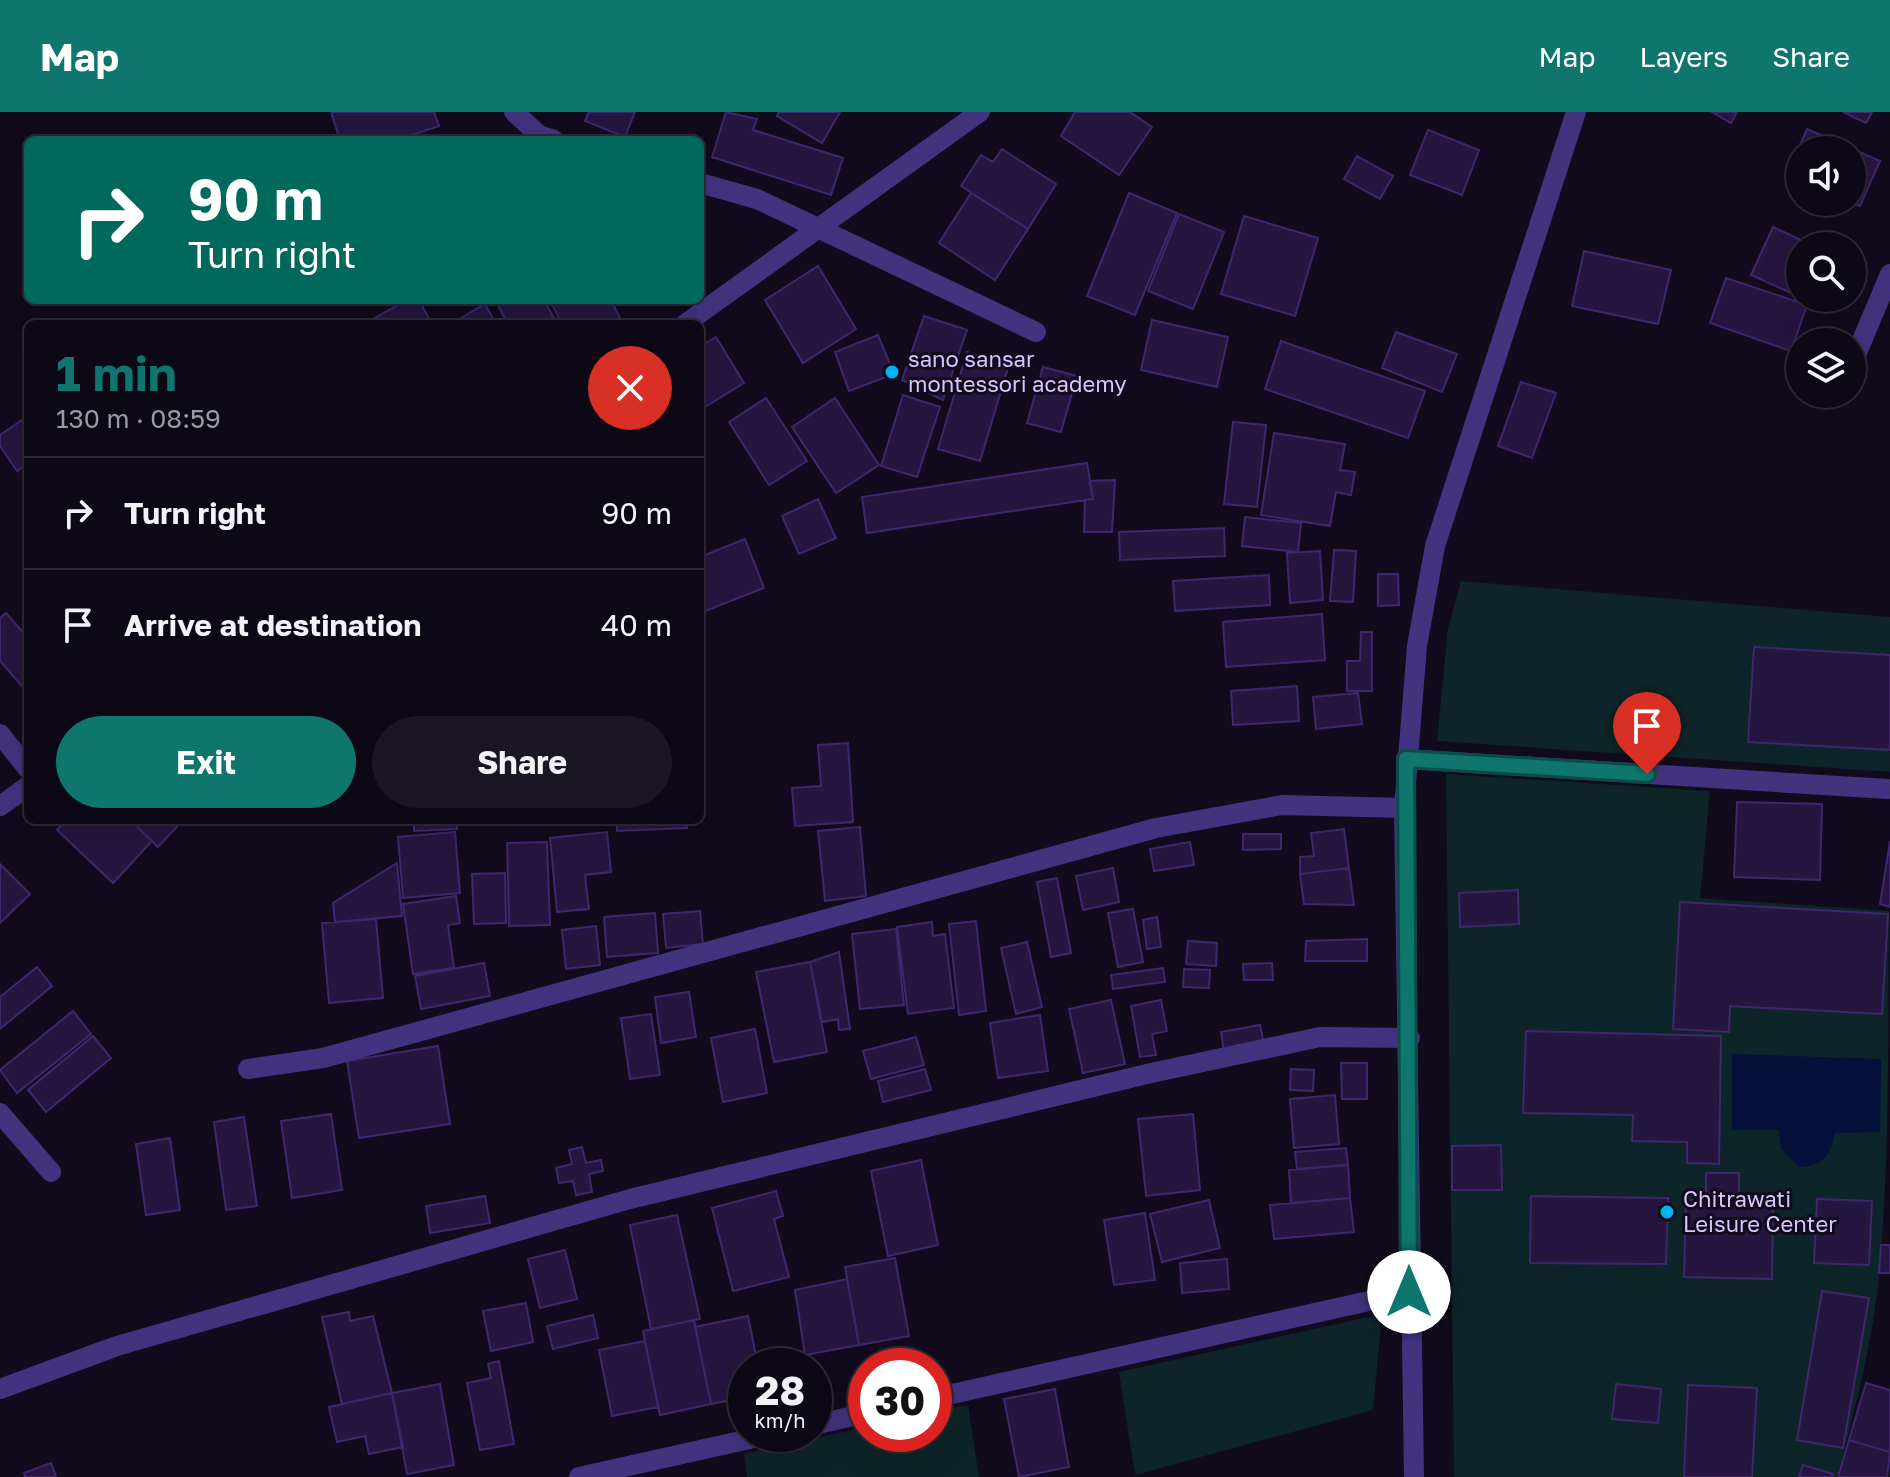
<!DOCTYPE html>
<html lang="en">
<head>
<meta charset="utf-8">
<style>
	body { margin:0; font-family:"Golos Text",sans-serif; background:#1b1623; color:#f1f3f6; height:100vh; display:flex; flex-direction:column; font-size:30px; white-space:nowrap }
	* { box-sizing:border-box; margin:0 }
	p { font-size:26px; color:#9a9aa1 }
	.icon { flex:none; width:44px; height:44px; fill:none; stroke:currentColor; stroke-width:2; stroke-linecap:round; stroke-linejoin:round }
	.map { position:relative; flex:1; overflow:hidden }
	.details { position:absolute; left:24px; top:208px; width:680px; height:504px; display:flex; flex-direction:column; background:#0d0816; border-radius:12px; box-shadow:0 8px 32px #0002,0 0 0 2px #2d2935 }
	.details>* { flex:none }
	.hud { position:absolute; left:24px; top:24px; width:680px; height:168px; border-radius:12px; box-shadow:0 8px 32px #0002,0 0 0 2px #2d2935; background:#00695c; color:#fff; overflow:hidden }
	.tools { position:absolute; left:1786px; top:24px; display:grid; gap:16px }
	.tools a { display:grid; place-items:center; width:80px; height:80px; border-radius:50%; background:#0d0816; box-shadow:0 8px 32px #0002,0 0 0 2px #2d2935; font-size:40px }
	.speed { position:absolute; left:728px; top:1236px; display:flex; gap:16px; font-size:40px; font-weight:700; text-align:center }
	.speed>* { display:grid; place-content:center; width:104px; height:104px; border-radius:50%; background:#0d0816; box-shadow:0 8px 32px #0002,0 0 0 2px #2d2935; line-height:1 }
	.speed small { font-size:20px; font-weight:400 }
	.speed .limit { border:12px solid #d22; background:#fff; color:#111 }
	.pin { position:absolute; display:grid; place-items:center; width:68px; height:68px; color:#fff; margin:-82px -34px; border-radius:50% 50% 50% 0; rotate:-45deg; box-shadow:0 0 8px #0007 }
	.pin .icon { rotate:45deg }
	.me { position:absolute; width:88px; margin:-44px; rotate:0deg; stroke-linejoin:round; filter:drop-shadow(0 0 6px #0008) }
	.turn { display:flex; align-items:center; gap:28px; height:168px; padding:0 32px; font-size:36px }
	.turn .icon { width:104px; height:104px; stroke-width:2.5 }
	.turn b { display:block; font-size:56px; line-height:68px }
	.round { display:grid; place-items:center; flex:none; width:84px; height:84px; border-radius:42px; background:#1b1623 }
	.head { display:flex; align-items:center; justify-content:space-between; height:136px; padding:0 32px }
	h1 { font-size:48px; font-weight:700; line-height:60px; color:#0f766e }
	.cta { display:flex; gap:16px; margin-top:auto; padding:16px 32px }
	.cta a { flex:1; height:92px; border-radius:48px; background:#0f766e; color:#fff; font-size:32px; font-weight:700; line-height:92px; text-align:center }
	.cta a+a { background:#1b1623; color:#f1f3f6 }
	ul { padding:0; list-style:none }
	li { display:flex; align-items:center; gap:24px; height:112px; padding:0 32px; border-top:2px solid #2d2935 }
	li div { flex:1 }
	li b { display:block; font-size:30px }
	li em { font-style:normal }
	header { display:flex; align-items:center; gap:48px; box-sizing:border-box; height:112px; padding:0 40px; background:#0f766e; color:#fff }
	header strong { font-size:38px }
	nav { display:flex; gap:44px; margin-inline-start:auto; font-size:28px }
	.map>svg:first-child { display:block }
	.green { fill:#0d2428 }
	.water { fill:#06113b }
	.building { fill:#25163f; stroke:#3f276c; stroke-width:2 }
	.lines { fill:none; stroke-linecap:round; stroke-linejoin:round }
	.street { stroke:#42337f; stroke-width:20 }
	.route-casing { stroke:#0a4d48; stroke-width:20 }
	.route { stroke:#0f766e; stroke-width:14 }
	.poi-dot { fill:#00b4f2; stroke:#110b1d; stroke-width:3 }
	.labels { text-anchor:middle; stroke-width:6; stroke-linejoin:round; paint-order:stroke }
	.poi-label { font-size:22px; fill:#d6c7ff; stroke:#110b1d; text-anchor:start }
</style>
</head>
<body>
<header>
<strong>Map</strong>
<nav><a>Map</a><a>Layers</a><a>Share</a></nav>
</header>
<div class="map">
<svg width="1890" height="1365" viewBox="0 0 1890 1365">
	<rect width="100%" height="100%" fill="#110b1d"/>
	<path class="green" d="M1461 469 1890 505V660L1437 629 1448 516Z
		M1446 662 1710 679 1700 786 1889 799C1888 924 1890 1051 1878 1175 1870 1240 1854 1302 1837 1365H1454Z
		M1382 1202 1373 1298 1135 1363 1119 1260Z
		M968 1293 979 1365H747L744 1342 866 1315V1322H934V1300Z"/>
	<path class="water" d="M1732 942 1881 947 1880 1020 1835 1021C1831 1044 1823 1054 1799 1055L1781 1037 1779 1018H1732Z"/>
	<path class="building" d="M331 0H434L439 14 397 28H340Z
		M589 0H635L625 25 585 9Z
		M726 0 757 7 753 18 843 46 831 83 712 45Z
		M779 0H840L822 31 777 4Z
		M1075 0H1130L1152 15 1119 63 1061 24Z
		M1712 0H1737L1731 11Z
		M1843 0H1872L1866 11Z
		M1807 17 1880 49 1860 94 1850 90 1852 38H1800V68L1787 62Z
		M1428 18 1479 38 1462 83 1410 63Z
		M1002 37 1056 72 1028 117 961 74 981 43 993 50Z
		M1357 44 1393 64 1380 87 1344 67Z
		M971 81 1028 117 995 168 939 131Z
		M1129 81 1177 101 1135 203 1087 184Z
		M1179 102 1224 120 1193 197 1148 179Z
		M1244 104 1318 126 1295 204 1221 182Z
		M1773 115 1814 134H1800V185L1751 163Z
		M1584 139 1671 158 1658 212 1572 194Z
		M818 154 856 217 803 251 765 188Z
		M1726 166 1807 193 1791 239 1710 211Z
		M1802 186H1829L1824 196Z
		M407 188H419L432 212H364Z
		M495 188H544L557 212H508Z
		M550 188H611L620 206 609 212H562Z
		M485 192 496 212H451Z
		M924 204 967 218 943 288 902 268Z
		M1152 208 1228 225 1217 275 1141 258Z
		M1396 220 1457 242 1442 280 1382 256Z
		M878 223 894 262 849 279 835 240Z
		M716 225 744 271 700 298V234Z
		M1281 229 1425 279 1408 326 1265 277Z
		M967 240 1009 253 980 349 938 337Z
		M1043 255 1077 264 1061 320 1027 311Z
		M1521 270 1556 281 1532 346 1498 334Z
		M903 283 940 295 917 365 881 354Z
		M766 286 807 349 769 373 729 310Z
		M835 286 879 353 836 381 792 315Z
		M28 304V351L17 359 0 334V323Z
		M1233 310 1266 313 1257 395 1224 392Z
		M1274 321 1345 332 1340 358 1355 360 1351 383 1336 380 1330 414 1261 403Z
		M1087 351 1093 387 867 421 862 385Z
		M1115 368 1112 420H1084L1085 388 1093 387 1090 369Z
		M818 387 836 426 799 442 782 404Z
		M1245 405 1301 411 1298 440 1242 434Z
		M1224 416 1225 444 1120 448 1119 420Z
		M745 427 764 476 700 501V445Z
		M1334 438 1356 439 1353 490 1330 489Z
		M1320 439 1323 488 1290 491 1287 441Z
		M1378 462H1398L1399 493 1378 494Z
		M1269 463 1270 493 1175 499 1173 469Z
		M6 501 28 526V581L0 549V506Z
		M1322 502 1325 548 1226 555 1223 510Z
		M1361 520H1372V579H1347V549H1360Z
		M1754 535 1890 543V638L1748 630Z
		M1297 574 1299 609 1233 613 1231 579Z
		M1358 581 1362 612 1316 617 1313 585Z
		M848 631 853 710 795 714 792 676 821 674 818 633Z
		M1737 690 1822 692 1820 768 1734 765Z
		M66 708H130L152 729 113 771 57 718Z
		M130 708H183L158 735Z
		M414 708H457V717L414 719Z
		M617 708H686L687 716 617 719Z
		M860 715 866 784 825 789 818 719Z
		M1344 717 1349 756 1300 762V745L1314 744 1311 721Z
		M455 720 460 781 403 786 398 725Z
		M607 720 611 760 585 763 589 797 557 800 550 726Z
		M1243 722H1281V737L1243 738Z
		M1890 729V795L1880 792Z
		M547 730 550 813 509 814 507 731Z
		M1190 730 1194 753 1154 759 1150 737Z
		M397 751 402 804 335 810 333 791Z
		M0 752 30 782 0 811Z
		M1113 756 1119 790 1083 798 1076 764Z
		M1349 756 1354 793 1304 792 1300 762Z
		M505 761 506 811 474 812 472 762Z
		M1057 766 1071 841 1051 845 1037 770Z
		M1518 778 1519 812 1460 815 1459 781Z
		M456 784 460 811 448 813 454 856 413 862 403 792Z
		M1680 790 1888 802 1882 902 1730 894 1729 920 1673 917Z
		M1133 797 1143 850 1118 855 1108 801Z
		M700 799 703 832 666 836 663 802Z
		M655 801 658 841 607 845 604 805Z
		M1157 805 1161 835 1147 837 1143 808Z
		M376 807 383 886 329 891 322 811Z
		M976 809 986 899 959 903 949 812Z
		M932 810 933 824 945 822 954 896 908 902 897 815Z
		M596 814 600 853 566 857 562 818Z
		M896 817 904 893 860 897 852 822Z
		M1367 827V849H1305L1306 829Z
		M1188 829 1217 831 1216 854 1186 852Z
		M1027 830 1042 895 1016 902 1001 836Z
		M839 840 850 917 839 918 838 907 822 910 810 850Z
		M810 850 827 940 774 950 756 860Z
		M484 851 490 884 421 897 415 864Z
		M1272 851 1273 868H1244L1243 852Z
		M37 855 52 874 0 917V885Z
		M1163 856 1165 870 1113 877 1111 863Z
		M1184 857 1210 858 1209 876 1183 875Z
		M689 880 696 925 661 931 655 885Z
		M1111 888 1125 952 1083 961 1069 897Z
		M1161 888 1167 919 1152 922 1156 943 1140 945 1131 894Z
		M73 899 91 922 17 981 0 958Z
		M651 902 660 963 630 967 621 906Z
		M1040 903 1048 959 998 966 990 911Z
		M1260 913 1264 932 1224 939 1221 920Z
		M755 917 767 981 723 990 711 926Z
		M1526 919 1721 924 1719 1052 1687 1051V1030L1632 1029 1633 1003 1523 1001Z
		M93 924 111 946 46 1000 28 978Z
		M916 925 924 953 871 967 863 939Z
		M438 934 450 1012 359 1026 347 949Z
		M1341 951H1367V987H1342Z
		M925 957 931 978 883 990 878 969Z
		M1291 957 1314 958 1313 979 1290 978Z
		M1335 983 1339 1032 1294 1036 1290 987Z
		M331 1002 342 1078 292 1086 281 1009Z
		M1193 1002 1200 1078 1146 1084 1138 1007Z
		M244 1005 257 1094 226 1098 214 1010Z
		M170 1026 180 1098 146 1103 136 1032Z
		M1501 1033 1502 1078H1452V1034Z
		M582 1035 586 1051 601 1048 603 1059 589 1062 592 1080 576 1083 573 1069 559 1071 556 1056 572 1052 569 1038Z
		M1346 1036 1348 1053 1297 1057 1295 1040Z
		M921 1048 938 1133 888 1144 871 1059Z
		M1348 1053 1350 1086 1291 1091 1289 1058Z
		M1706 1061H1739V1083L1706 1082Z
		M776 1079 783 1104 774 1107 789 1165 733 1179 712 1096Z
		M485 1084 490 1111 430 1121 426 1094Z
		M1531 1084 1668 1086 1666 1152 1530 1151Z
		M1350 1086 1354 1120 1274 1127 1270 1093Z
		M1817 1087 1872 1089 1869 1153 1814 1151Z
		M1209 1088 1220 1136 1162 1150 1150 1102Z
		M1686 1088 1773 1089 1772 1167 1684 1165Z
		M1145 1101 1155 1168 1114 1173 1104 1108Z
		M677 1103 700 1207 651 1217 630 1113Z
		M1881 1133H1890V1161H1879Z
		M565 1138 577 1187 540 1196 528 1147Z
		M895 1146 909 1224 859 1233 845 1155Z
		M1227 1147 1229 1177 1182 1181 1180 1151Z
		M847 1167 859 1233 805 1243 795 1178Z
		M1822 1179 1869 1186 1843 1336 1797 1328Z
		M526 1191 533 1230 491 1239 483 1199Z
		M349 1200 350 1209 373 1204 392 1281 342 1292 322 1205Z
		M593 1203 598 1226 553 1237 547 1214Z
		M748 1204 758 1254H746V1285L711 1292 695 1215Z
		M694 1208 711 1292 660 1303 643 1219Z
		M645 1229 658 1295 612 1304 599 1238Z
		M499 1249 514 1332 480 1338 467 1271 491 1266 488 1252Z
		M1866 1271 1890 1278V1340L1849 1328Z
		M440 1272 454 1353 407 1362 392 1281Z
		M1616 1272 1661 1277 1658 1311 1612 1307Z
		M1688 1273 1757 1276 1752 1365H1684Z
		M1055 1277 1069 1355 1019 1365 1004 1287Z
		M392 1281 403 1335 369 1342 365 1324 337 1330 329 1295Z
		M1849 1328 1890 1340 1887 1365H1838Z
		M51 1351 56 1365H25L24 1361Z
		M1803 1353 1833 1362 1832 1365H1799Z"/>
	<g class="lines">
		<path class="street" d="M514 0 539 23 554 28
			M700 71 757 87 1036 220
			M685 212 980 0
			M1853 250 1890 162
			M0 622 28 657
			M1406 647 1888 677
			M0 694 28 674
			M248 957 323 946 1156 716 1282 693 1404 696
			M0 1001 51 1060
			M0 1277 117 1234 630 1087 1151 961 1320 925 1410 926
			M934 1286 1409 1180
			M814 1313 866 1301
			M579 1365 772 1322
			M1414 1365 1404 696 1417 534 1435 434 1576 0"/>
	</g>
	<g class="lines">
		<defs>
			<path id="route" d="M1409 1180 1406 647 1647 662"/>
		</defs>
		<use href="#route" class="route-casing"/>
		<use href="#route" class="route"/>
	</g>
	<g class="poi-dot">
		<circle cx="892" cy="260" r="8"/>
		<circle cx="1667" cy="1100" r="8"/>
	</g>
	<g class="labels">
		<g class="poi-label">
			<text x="908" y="255">sano sansar<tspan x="908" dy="25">montessori academy</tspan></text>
			<text x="1683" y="1095">Chitrawati<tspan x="1683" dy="25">Leisure Center</tspan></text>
		</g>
	</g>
</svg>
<div class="tools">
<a><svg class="icon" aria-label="sound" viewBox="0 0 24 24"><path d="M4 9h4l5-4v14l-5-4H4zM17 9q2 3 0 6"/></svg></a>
<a><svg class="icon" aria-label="search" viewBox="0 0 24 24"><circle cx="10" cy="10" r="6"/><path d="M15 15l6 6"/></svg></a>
<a><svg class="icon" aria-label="layers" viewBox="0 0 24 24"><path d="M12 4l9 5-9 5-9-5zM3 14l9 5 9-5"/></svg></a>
</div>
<div class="speed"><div>28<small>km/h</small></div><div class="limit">30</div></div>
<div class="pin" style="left:1647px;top:662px;background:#d93025"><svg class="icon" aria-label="arrive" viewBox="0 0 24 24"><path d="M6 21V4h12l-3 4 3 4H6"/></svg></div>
<svg class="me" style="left:1409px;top:1180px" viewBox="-20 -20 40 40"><circle r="19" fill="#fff"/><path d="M0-13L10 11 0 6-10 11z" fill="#0f766e"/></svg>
<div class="hud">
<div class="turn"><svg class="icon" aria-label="right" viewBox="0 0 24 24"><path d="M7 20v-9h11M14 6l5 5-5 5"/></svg><div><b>90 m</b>Turn right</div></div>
</div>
<section class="details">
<div class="head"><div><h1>1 min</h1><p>130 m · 08:59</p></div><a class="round" style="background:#d93025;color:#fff"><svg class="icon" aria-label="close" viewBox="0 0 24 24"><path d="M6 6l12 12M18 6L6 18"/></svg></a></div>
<ul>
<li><svg class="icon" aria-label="right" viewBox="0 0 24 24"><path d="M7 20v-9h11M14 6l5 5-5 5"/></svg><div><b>Turn right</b></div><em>90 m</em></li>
<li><svg class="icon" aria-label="arrive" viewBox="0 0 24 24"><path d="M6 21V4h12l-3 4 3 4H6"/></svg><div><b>Arrive at destination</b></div><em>40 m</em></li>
</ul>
<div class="cta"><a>Exit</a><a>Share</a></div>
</section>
</div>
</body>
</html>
